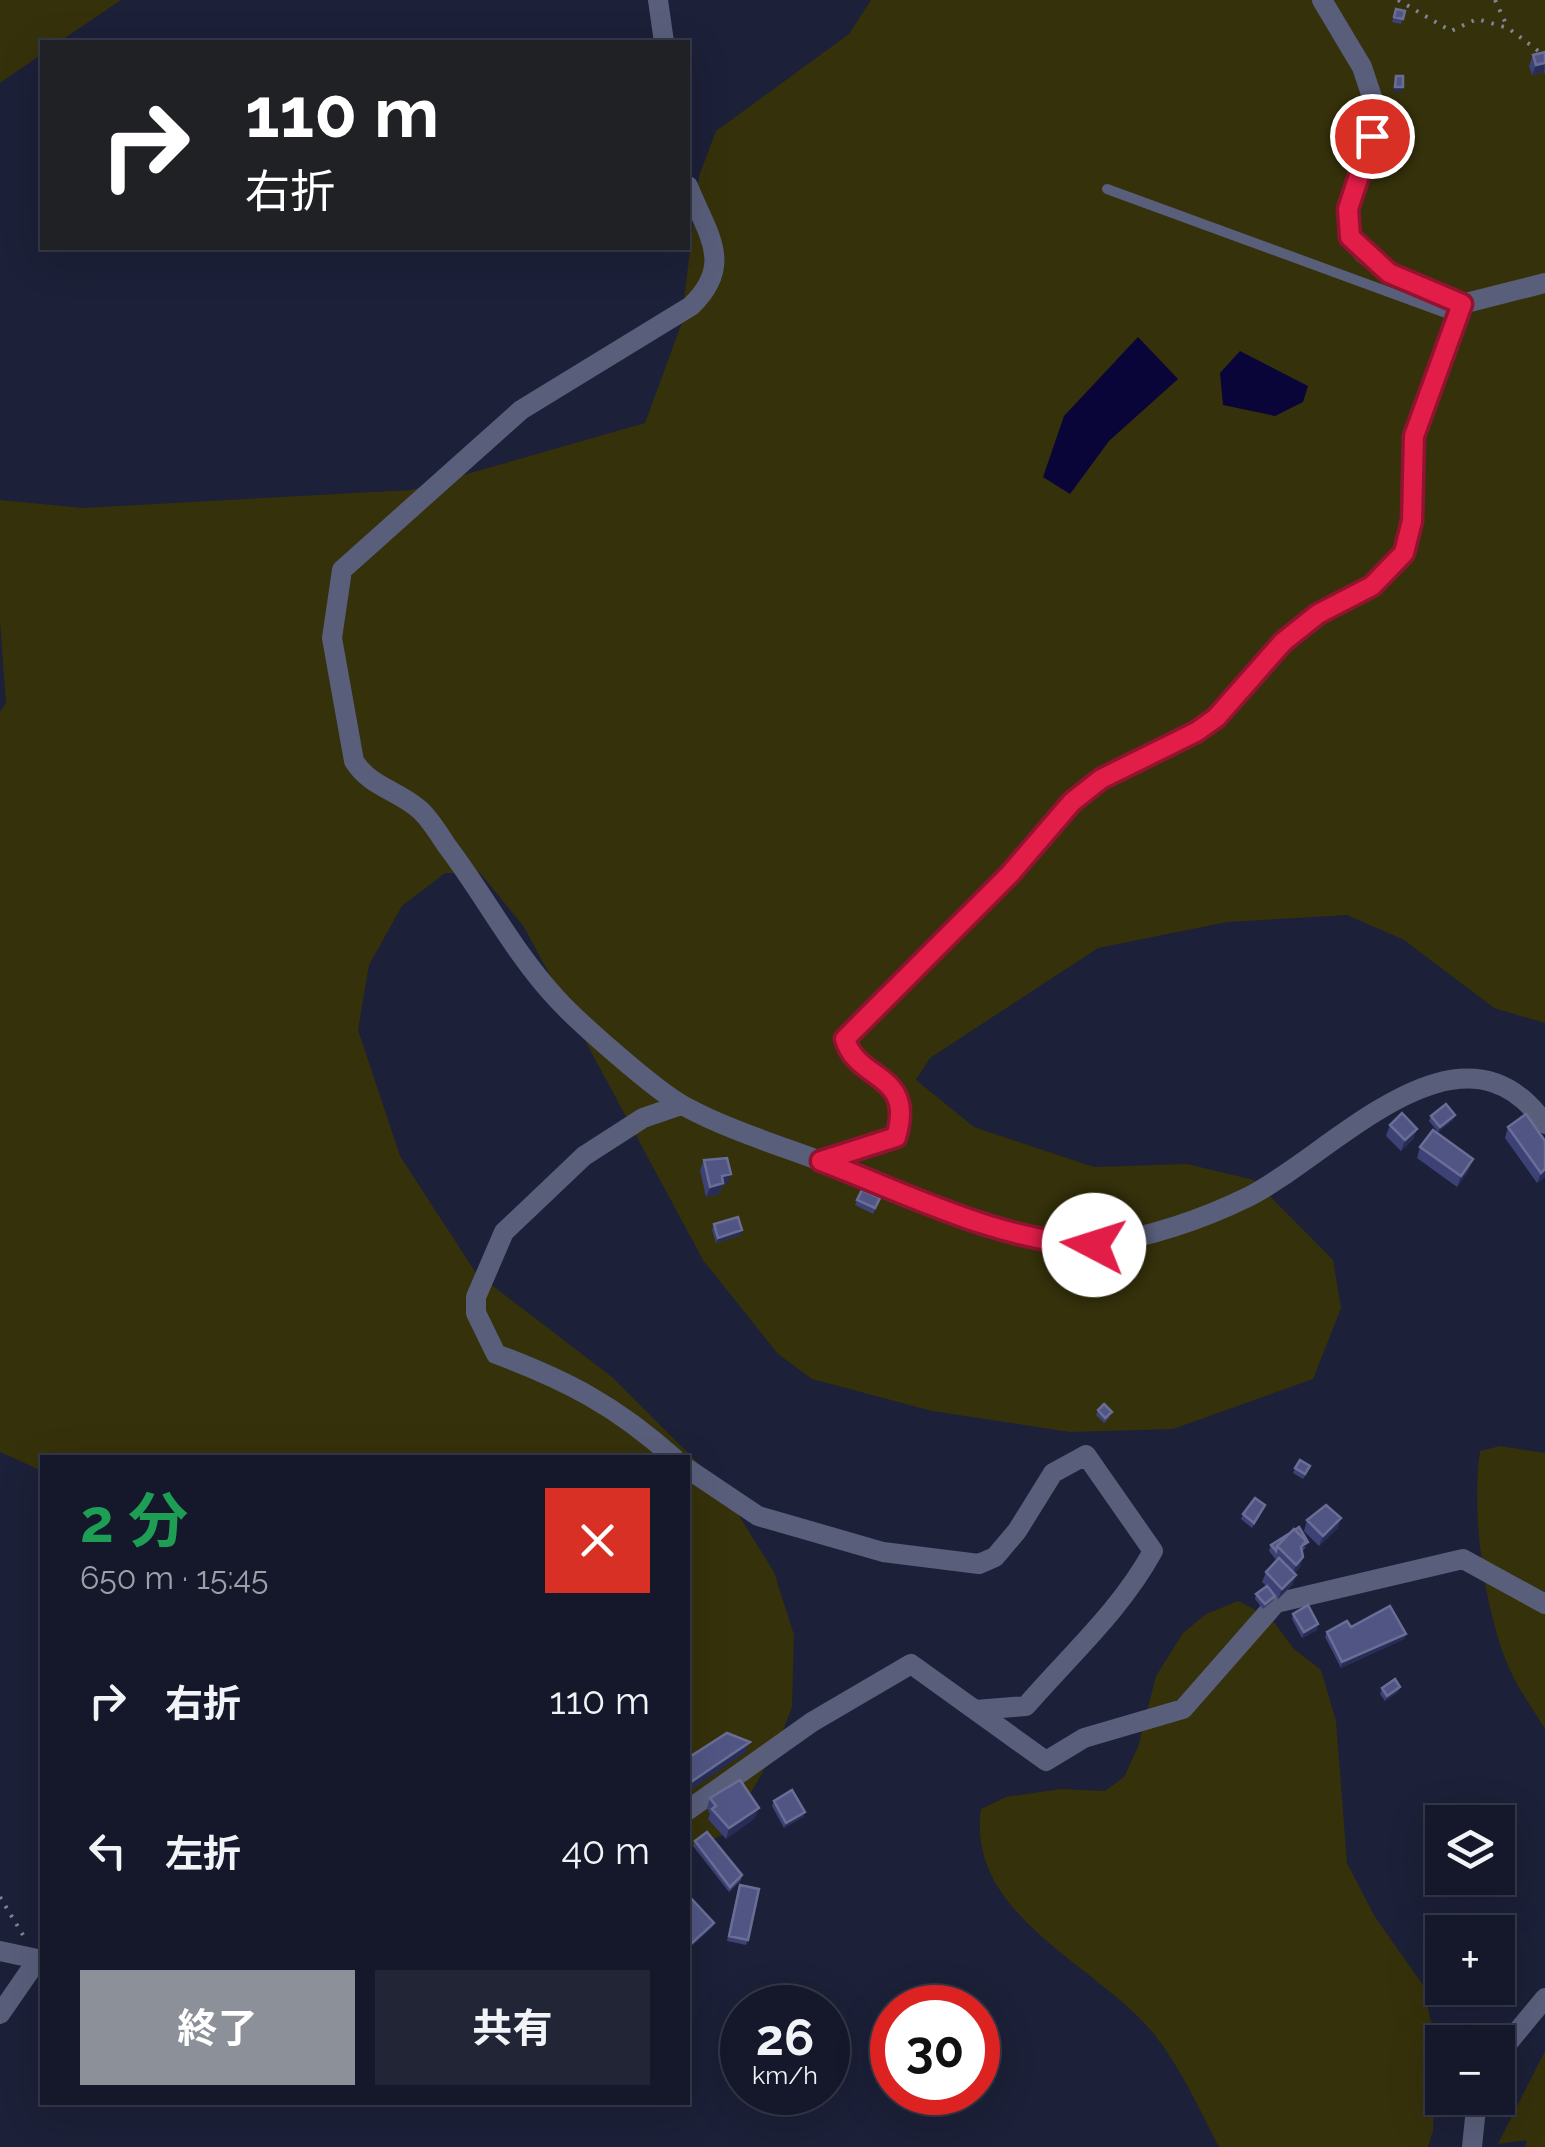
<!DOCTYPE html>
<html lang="ja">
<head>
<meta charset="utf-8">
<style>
	body { margin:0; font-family:Raleway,"Noto Sans JP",sans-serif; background:#222536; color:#f1f3f6; height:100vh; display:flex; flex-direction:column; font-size:38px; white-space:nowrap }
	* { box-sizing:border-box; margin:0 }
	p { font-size:32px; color:#9da0a8 }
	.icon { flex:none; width:55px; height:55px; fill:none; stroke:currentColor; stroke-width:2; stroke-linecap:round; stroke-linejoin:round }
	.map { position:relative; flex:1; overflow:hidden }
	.details { position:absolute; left:40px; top:1455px; width:650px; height:650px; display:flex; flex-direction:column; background:#15182a; border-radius:0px; box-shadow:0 10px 40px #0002,0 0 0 2px #343747 }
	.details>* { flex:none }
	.top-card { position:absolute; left:40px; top:40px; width:650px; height:210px; border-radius:0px; box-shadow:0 10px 40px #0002,0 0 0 2px #343747; background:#202124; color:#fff; overflow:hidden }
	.buttons { position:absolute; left:1425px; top:1805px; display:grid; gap:20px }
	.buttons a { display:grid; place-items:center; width:90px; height:90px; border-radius:0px; background:#15182a; box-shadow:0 10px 40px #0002,0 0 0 2px #343747; font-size:50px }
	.speed { position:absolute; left:720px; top:1985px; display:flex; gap:20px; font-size:50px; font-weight:700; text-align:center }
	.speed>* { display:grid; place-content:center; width:130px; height:130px; border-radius:50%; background:#15182a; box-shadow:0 10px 40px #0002,0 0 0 2px #343747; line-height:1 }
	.speed small { font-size:25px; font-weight:400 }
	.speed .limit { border:15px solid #d22; background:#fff; color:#111 }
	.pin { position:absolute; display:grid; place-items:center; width:85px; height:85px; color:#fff; margin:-42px; border:5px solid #fff; border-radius:50%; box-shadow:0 2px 10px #0007 }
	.me { position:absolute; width:110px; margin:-55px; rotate:275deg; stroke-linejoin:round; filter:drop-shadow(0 0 8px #0008) }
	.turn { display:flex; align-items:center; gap:35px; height:210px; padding:0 40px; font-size:45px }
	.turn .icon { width:130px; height:130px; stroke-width:2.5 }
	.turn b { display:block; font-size:70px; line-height:85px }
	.round { display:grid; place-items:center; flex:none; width:105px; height:105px; border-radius:0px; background:#222536 }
	.overview { display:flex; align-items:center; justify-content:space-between; height:170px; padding:0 40px }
	h1 { font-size:60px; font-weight:700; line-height:75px; color:#1e9e55 }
	.button { display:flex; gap:20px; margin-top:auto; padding:20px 40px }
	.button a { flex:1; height:115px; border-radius:0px; background:#8c9099; color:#fff; font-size:40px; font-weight:700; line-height:115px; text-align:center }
	.button a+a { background:#222536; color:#f1f3f6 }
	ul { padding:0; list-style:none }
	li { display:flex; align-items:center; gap:30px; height:150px; padding:0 40px }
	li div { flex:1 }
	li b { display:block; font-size:38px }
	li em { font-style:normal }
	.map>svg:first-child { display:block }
	.green { fill:#35310b }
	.water { fill:#0a0539 }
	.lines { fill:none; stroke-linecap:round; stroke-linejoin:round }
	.path { stroke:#818495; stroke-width:4; stroke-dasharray:2.5 8; stroke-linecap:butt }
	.service { stroke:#595e7b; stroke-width:10 }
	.minor { stroke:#595e7b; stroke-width:20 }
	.wall { fill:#3d4276 }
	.shaded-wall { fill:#282d57 }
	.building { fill:#515584; stroke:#6a6e97; stroke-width:2.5 }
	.route-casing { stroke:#92132f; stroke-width:25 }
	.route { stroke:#e11d48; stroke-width:18 }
</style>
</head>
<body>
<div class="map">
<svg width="1545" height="2147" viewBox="0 0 1545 2147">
	<rect width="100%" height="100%" fill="#1c2038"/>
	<path class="green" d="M0 0H121L59 42H42V54L0 83Z
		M871 0H1545V1023L1494 1008 1404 940 1347 915 1227 922 1098 948 930 1058 916 1080 974 1127 1094 1167 1187 1164 1254 1180 1333 1260 1341 1308 1313 1379 1173 1429 1070 1432 932 1411 812 1379 778 1354 703 1260 524 927 480 873H445L402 906 369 965 358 1030 400 1156 476 1273 612 1377 720 1485 774 1572 794 1635 792 1707 775 1751 727 1834 688 1848V1458H42V1471L0 1452V712L6 703 0 622V500L83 508 411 490 645 423 681 325 699 176 716 131 849 34Z
		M1500 1446 1545 1453V1729C1533 1709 1518 1689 1509 1668 1484 1610 1471 1512 1480 1451Z
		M1238 1601 1271 1618 1294 1649 1321 1670 1336 1721 1347 1863 1375 1917 1423 1985 1436 2045 1433 2131 1428 2147H1219C1199 2109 1181 2068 1154 2034 1097 1964 966 1916 981 1809L1006 1797 1061 1789 1105 1791 1124 1777 1138 1747 1156 1676 1183 1633 1206 1614Z
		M1545 2051V2147H1525L1527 2140 1498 2144Z"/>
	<path class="water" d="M1138 337 1178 379 1109 441 1070 494 1043 477 1064 416Z
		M1240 351 1308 386 1303 402 1275 416 1223 405 1220 373Z"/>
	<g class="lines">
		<path class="path" d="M1398 0 1451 31 1477 19 1508 28 1545 56
			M1495 0 1508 28
			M0 1897 23 1935"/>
		<path class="service" d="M1107 189 1457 317"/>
		<path class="minor" d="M658 0 664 42
			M1322 0 1362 67 1372 97V136L1348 209 1350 237 1363 253 1389 273 1462 304 1545 283
			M688 186C707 234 735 264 691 306L521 410 342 570 332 638 354 761C370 787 398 790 420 810 430 819 439 834 447 846 485 896 514 953 557 999 579 1023 656 1091 684 1106 730 1131 782 1146 831 1165 898 1190 1029 1254 1097 1245 1148 1237 1201 1220 1248 1197 1332 1155 1461 1004 1545 1124
			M821 1161 897 1137C916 1072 857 1082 845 1039L1010 874 1072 802 1101 779 1196 732 1215 717 1283 642 1318 614 1372 585 1404 553 1412 521 1415 436 1462 304
			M674 1458C616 1406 568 1381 496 1354L476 1313V1297L504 1232 584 1156 643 1118 681 1105
			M688 1469 758 1516 883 1552 979 1564 995 1557 1017 1531 1053 1473 1086 1455 1153 1551C1120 1611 1071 1654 1026 1706L975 1710
			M688 1810 812 1722 911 1664 1046 1761 1084 1738 1183 1709 1276 1603 1463 1559 1545 1604
			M0 1951 42 1960
			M0 2014 38 1959
			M1498 2055 1545 1998
			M1472 2147 1477 2098"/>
	</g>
	<path class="wall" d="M1396 9 1405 11 1401 24 1392 22Z
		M1545 52V74L1544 72 1532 75 1529 66 1533 55Z
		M1431 1116 1453 1120 1438 1132 1429 1121Z
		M1390 1125 1417 1129 1413 1139 1401 1151 1386 1136Z
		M1508 1127 1545 1177 1537 1183 1505 1138Z
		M1420 1147 1469 1170 1457 1187 1417 1158Z
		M704 1160 727 1184 723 1185 719 1194 706 1197 700 1170Z
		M862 1190 880 1198 873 1214 855 1205Z
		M714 1224 741 1235 716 1243 712 1230Z
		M1098 1410 1110 1417 1104 1423 1096 1415Z
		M1295 1468 1308 1471 1303 1479 1293 1473Z
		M1263 1510 1252 1528 1241 1519 1243 1514Z
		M1307 1520 1338 1528 1319 1546 1304 1531Z
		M1271 1545 1306 1547 1302 1552 1300 1567 1294 1573 1296 1575 1292 1585 1278 1599 1275 1595 1273 1601 1263 1609 1255 1599 1256 1594 1266 1586 1262 1582 1266 1572 1277 1561 1269 1551Z
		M1293 1614 1317 1630 1302 1638 1292 1619Z
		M1351 1627 1406 1634 1404 1639 1341 1668 1325 1637 1327 1632Z
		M1400 1687 1398 1692 1385 1701 1380 1694 1382 1688Z
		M710 1798 755 1818 726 1839 708 1819 710 1814 707 1808Z
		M774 1801 805 1812 803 1817 784 1828 772 1806Z
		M695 1841 742 1875 741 1880 729 1892 693 1846Z
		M738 1890 748 1940 746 1945 727 1941Z"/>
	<path class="shaded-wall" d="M1545 63 1544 72 1532 75 1536 65Z
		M1395 87H1403L1401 92H1393Z
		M1455 1115 1453 1120 1438 1132 1440 1127Z
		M1417 1129 1413 1139 1401 1151 1405 1140Z
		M1473 1159 1469 1170 1457 1187 1461 1176Z
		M1545 1169V1177L1537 1183 1541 1173Z
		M731 1174 727 1184 723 1185 719 1194 706 1197 710 1187 722 1176Z
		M742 1230 741 1235 716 1243 718 1238Z
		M1341 1518 1338 1528 1319 1546 1323 1536Z
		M1303 1557 1300 1567 1292 1575 1296 1565Z
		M1296 1575 1292 1585 1278 1599 1282 1589Z
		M1318 1624 1317 1630 1302 1638 1304 1632Z
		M1406 1634 1404 1639 1341 1668 1342 1662Z
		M1400 1687 1398 1692 1385 1701 1387 1696Z
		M750 1742 746 1752 688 1792V1784Z
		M759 1808 755 1818 726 1839 729 1828Z
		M805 1812 803 1817 784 1828 786 1823Z
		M714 1923 712 1928 690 1948 692 1943Z"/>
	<path class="building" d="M1396 9 1405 11 1403 19 1394 17Z
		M1545 52V63L1536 65 1533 55Z
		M1396 76H1403V87H1395Z
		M1446 1104 1455 1115 1440 1127 1431 1116Z
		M1402 1113 1417 1129 1405 1140 1390 1125Z
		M1526 1114 1545 1141V1169L1541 1173 1508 1127Z
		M1433 1130 1473 1159 1461 1176 1420 1147Z
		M727 1158 731 1174 722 1176 723 1183 710 1187 704 1160Z
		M862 1190 880 1198 875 1208 857 1200Z
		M738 1217 742 1230 718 1238 714 1224Z
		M1104 1404 1112 1412 1105 1418 1098 1410Z
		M1300 1460 1310 1466 1305 1474 1295 1468Z
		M1255 1498 1265 1505 1254 1523 1243 1514Z
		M1326 1505 1341 1518 1323 1536 1307 1520Z
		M1299 1527 1308 1542 1305 1544 1306 1541 1295 1530Z
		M1294 1529 1306 1541 1301 1547 1303 1557 1296 1565 1277 1546Z
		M1290 1533 1277 1546 1276 1551 1271 1545Z
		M1279 1558 1296 1575 1282 1589 1266 1572Z
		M1267 1586 1275 1596 1265 1604 1256 1594Z
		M1308 1605 1318 1624 1304 1632 1293 1614Z
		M1390 1606 1406 1634 1342 1662 1327 1632 1347 1621 1351 1627Z
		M1395 1679 1400 1687 1387 1696 1382 1688Z
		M727 1733 750 1742 688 1784V1758Z
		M740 1780 759 1808 729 1828 712 1809 716 1806 710 1798Z
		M792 1790 805 1812 786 1823 774 1801Z
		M707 1832 742 1875 730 1887 695 1841Z
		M740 1885 759 1889 748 1940 729 1936Z
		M688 1895 714 1923 692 1943 688 1938Z"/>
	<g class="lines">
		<defs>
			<path id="route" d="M1094 1245C1000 1242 908 1194 821 1161L896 1137C916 1072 857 1082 845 1039L1010 874 1072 802 1101 779 1196 732 1216 718 1283 642 1318 614 1372 586 1404 553 1412 521 1414 436 1462 304 1389 273 1350 237 1348 209 1372 136"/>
		</defs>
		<use href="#route" class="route-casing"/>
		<use href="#route" class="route"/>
	</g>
</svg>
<div class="buttons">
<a><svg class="icon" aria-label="layers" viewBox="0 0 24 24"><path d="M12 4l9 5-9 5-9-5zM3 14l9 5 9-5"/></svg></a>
<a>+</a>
<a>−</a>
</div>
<div class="speed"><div>26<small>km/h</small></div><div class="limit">30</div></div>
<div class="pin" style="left:1372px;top:136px;background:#d93025"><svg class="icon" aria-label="arrive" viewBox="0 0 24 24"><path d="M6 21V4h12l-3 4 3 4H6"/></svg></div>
<svg class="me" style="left:1094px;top:1245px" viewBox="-20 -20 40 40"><circle r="19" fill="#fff"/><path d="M0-13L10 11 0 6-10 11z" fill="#e11d48"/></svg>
<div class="top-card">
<div class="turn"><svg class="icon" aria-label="right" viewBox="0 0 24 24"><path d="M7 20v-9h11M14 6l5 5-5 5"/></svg><div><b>110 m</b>右折</div></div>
</div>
<section class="details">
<div class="overview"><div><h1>2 分</h1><p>650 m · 15:45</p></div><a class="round" style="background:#d93025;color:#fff"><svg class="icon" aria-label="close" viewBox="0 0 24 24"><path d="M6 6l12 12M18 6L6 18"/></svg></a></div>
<ul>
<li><svg class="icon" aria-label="right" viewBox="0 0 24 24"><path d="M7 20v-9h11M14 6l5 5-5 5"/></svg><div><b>右折</b></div><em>110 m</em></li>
<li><svg class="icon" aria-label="left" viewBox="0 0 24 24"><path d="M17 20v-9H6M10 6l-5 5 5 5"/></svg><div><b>左折</b></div><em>40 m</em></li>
</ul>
<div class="button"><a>終了</a><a>共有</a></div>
</section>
</div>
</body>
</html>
